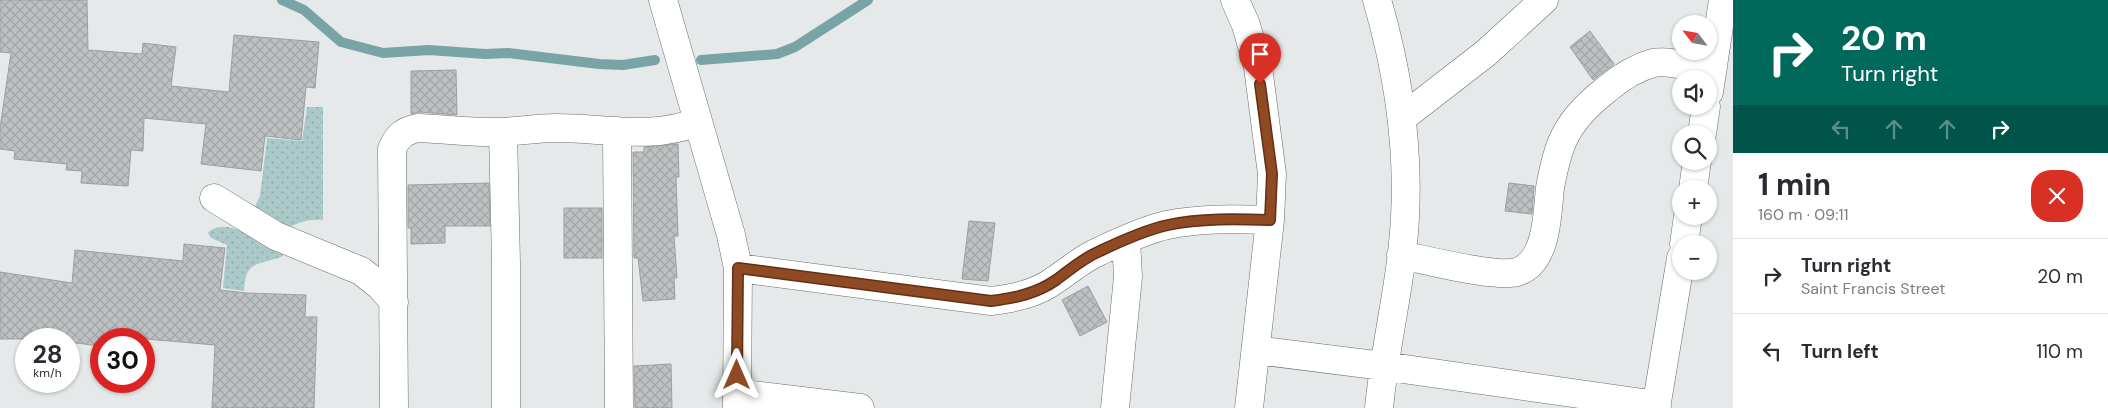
<!DOCTYPE html>
<html lang="en">
<head>
<meta charset="utf-8">
<style>
	body { margin:0; font-family:"DM Sans",sans-serif; background:#f2f2f3; color:#2b2b33; height:100vh; display:flex; flex-direction:column; font-size:19px; white-space:nowrap }
	* { box-sizing:border-box; margin:0 }
	p { font-size:16px; color:#7c7c81 }
	.icon { flex:none; width:28px; height:28px; fill:none; stroke:currentColor; stroke-width:2; stroke-linecap:round; stroke-linejoin:round }
	.map { position:relative; flex:1; overflow:hidden }
	.sheet { display:flex; flex-direction:column; background:#fff; width:375px }
	.sheet>* { flex:none }
	.top-card { background:#00695c; color:#fff; overflow:hidden }
	.needle { width:32px; rotate:301deg }
	.fabs { position:absolute; left:1672px; top:15px; display:grid; gap:10px }
	.fabs a { display:grid; place-items:center; width:45px; height:45px; border-radius:50%; background:#fff; box-shadow:0 1px 4px #0004; font-size:25px }
	.speed { position:absolute; left:15px; top:328px; display:flex; gap:10px; font-size:25px; font-weight:700; text-align:center }
	.speed>* { display:grid; place-content:center; width:65px; height:65px; border-radius:50%; background:#fff; box-shadow:0 1px 4px #0004; line-height:1 }
	.speed small { font-size:12px; font-weight:400 }
	.speed .limit { border:8px solid #d22; background:#fff; color:#111 }
	.pin { position:absolute; display:grid; place-items:center; width:42px; height:42px; color:#fff; margin:-51px -21px; border-radius:50% 50% 50% 0; rotate:-45deg; box-shadow:0 0 5px #0007 }
	.pin .icon { rotate:45deg }
	.me { position:absolute; width:55px; margin:-28px; rotate:0deg; stroke-linejoin:round; filter:drop-shadow(0 0 4px #0008) }
	.turn { display:flex; align-items:center; gap:18px; height:105px; padding:0 25px; font-size:22px }
	.turn .icon { width:65px; height:65px; stroke-width:2.5 }
	.turn b { display:block; font-size:35px; line-height:42px }
	.lanes { display:flex; align-items:center; height:48px; padding:0 25px; background:#0003; justify-content:center; gap:25px; direction:ltr }
	.lanes .off { opacity:.35 }
	.round { display:grid; place-items:center; flex:none; width:52px; height:52px; border-radius:20px; background:#f2f2f3 }
	.overview { display:flex; align-items:center; justify-content:space-between; height:85px; padding:0 25px }
	h1 { font-size:30px; font-weight:700; line-height:38px }
	ul { padding:0; list-style:none }
	li { display:flex; align-items:center; gap:15px; height:75px; padding:0 25px; border-top:1px solid #e1e1e2 }
	li div { flex:1 }
	li b { display:block; font-size:19px }
	li em { font-style:normal }
	main { display:flex; flex:1; min-height:0 }
	.map>svg:first-child { display:block }
	.green { fill:url(#green-dots) }
	.lines { fill:none; stroke-linecap:round; stroke-linejoin:round }
	.stream { stroke:#78a4a5; stroke-width:10 }
	.building { fill:url(#building-cross-hatch); stroke:#9b9f9f }
	.minor-casing { stroke:#6a6d6d; stroke-width:29 }
	.minor { stroke:#fff; stroke-width:28 }
	.route-casing { stroke:#5e3017; stroke-width:12 }
	.route { stroke:#904a23; stroke-width:9 }
</style>
</head>
<body>
<main>
<div class="map">
<svg width="1733" height="408" viewBox="0 0 1733 408">
	<defs>
		<pattern id="green-dots" width="8" height="8" patternUnits="userSpaceOnUse" patternTransform="scale(1.25)"><rect width="8" height="8" fill="#abc9c9"/><path d="M2 2h.1M6 6h.1" fill="none" stroke="#93acac" stroke-width="1.8" stroke-linecap="round"/></pattern>
		<pattern id="building-cross-hatch" width="8" height="8" patternUnits="userSpaceOnUse" patternTransform="scale(1.25)"><rect width="8" height="8" fill="#bdc1c1"/><path d="M0 0l8 8M0 8l8-8" fill="none" stroke="#a2a6a6"/></pattern>
	</defs>
	<rect width="100%" height="100%" fill="#e5e9e9"/>
	<path class="green" d="M307 107H323V220C309 219 299 222 286 229L254 208 260 196 267 138 302 141Z
		M228 227 248 232 284 251 283 256C261 266 245 258 244 291L223 288 227 245 211 238 208 233C212 227 221 227 228 227Z"/>
	<g class="lines">
		<path class="stream" d="M282 0 304 10 341 42 383 53 429 50 485 54 508 53 599 64 623 65 655 60
			M701 60 777 54 795 47 868 0"/>
	</g>
	<path class="building" d="M0 0H87L88 50 142 54 143 43 176 47 171 86 229 92 234 35 319 42 315 88 306 87 301 140 265 136 261 171 201 164 206 124 144 118 143 151 131 150 128 186 81 183 82 171 66 170 67 164 14 159 15 151 0 149V128L11 53 0 52Z
		M1590 31 1614 64 1593 80 1570 47Z
		M456 70 457 115 419 112 411 114V71Z
		M678 144 679 177H676L678 236H674L677 278H674L675 299 643 301 638 258H634L633 152H644V147Z
		M489 183 490 226H445V243L411 244V228H408V185Z
		M1509 183 1534 186 1532 214 1505 211Z
		M564 208H602V258H564Z
		M969 221 995 223 988 281 962 279Z
		M184 244 225 248 220 290 247 293 306 295 305 317H317L314 408H212L215 345 101 335 99 346 69 342V339H0V272L72 283 75 250 183 261Z
		M1088 286 1107 322 1080 336 1062 300Z
		M671 364 672 408H635L634 366Z"/>
	<g class="lines">
		<defs>
			<path id="minor" d="M663 0 731 235 738 268 737 408
				M1235 0 1246 25 1258 67 1272 174 1270 220 1249 408
				M1377 0C1398 72 1409 142 1405 217 1402 281 1385 344 1379 408
				M1709 92 1723 0
				M1402 118 1486 53 1544 0
				M617 131 619 408
				M503 132 506 263V408
				M1702 134 1706 106
				M1693 189 1697 161
				M214 198 276 236 361 271 380 286 394 302
				M1684 244 1688 216
				M1401 255C1427 260 1495 278 1517 272 1548 262 1547 213 1550 188 1553 172 1556 155 1563 140 1572 119 1589 103 1607 89 1620 78 1635 68 1653 63 1664 61 1672 63 1683 65 1692 67 1703 66 1713 67
				M738 268 991 301C1014 298 1036 294 1055 280 1070 270 1083 258 1100 251 1121 241 1145 230 1167 225 1201 218 1236 219 1270 220
				M1256 350 1383 366 1657 405
				M737 393 860 408
				M394 408 392 149C398 135 404 131 418 128 446 129 475 133 503 132 521 131 538 128 556 128 603 128 653 140 697 122
				M1115 408 1128 277 1126 240
				M1656 408 1681 258"/>
		</defs>
		<use href="#minor" class="minor-casing"/>
		<use href="#minor" class="minor"/>
	</g>
	<g class="lines">
		<defs>
			<path id="route" d="M737 375 738 268 991 301C1014 298 1036 294 1056 280 1070 270 1083 258 1100 251 1121 241 1145 230 1168 225 1201 218 1236 219 1270 220L1272 174 1260 84"/>
		</defs>
		<use href="#route" class="route-casing"/>
		<use href="#route" class="route"/>
	</g>
</svg>
<div class="fabs">
<a><svg class="needle" viewBox="-14 -14 28 28"><path d="M0-13l5 13h-10z" fill="#e53935"/><path d="M0 13l5-13h-10z" fill="#7c7c81"/></svg></a>
<a><svg class="icon" aria-label="sound" viewBox="0 0 24 24"><path d="M4 9h4l5-4v14l-5-4H4zM17 9q2 3 0 6"/></svg></a>
<a><svg class="icon" aria-label="search" viewBox="0 0 24 24"><circle cx="10" cy="10" r="6"/><path d="M15 15l6 6"/></svg></a>
<a>+</a>
<a>−</a>
</div>
<div class="speed"><div>28<small>km/h</small></div><div class="limit">30</div></div>
<div class="pin" style="left:1260px;top:84px;background:#d93025"><svg class="icon" aria-label="arrive" viewBox="0 0 24 24"><path d="M6 21V4h12l-3 4 3 4H6"/></svg></div>
<svg class="me" style="left:737px;top:375px" viewBox="-20 -20 40 40"><path d="M0-17L14 15 0 8-14 15z" fill="#904a23" stroke="#fff" stroke-width="4"/></svg>
</div>
<section class="sheet">
<div class="top-card">
<div class="turn"><svg class="icon" aria-label="right" viewBox="0 0 24 24"><path d="M7 20v-9h11M14 6l5 5-5 5"/></svg><div><b>20 m</b>Turn right</div></div>
<div class="lanes"><svg class="icon off" aria-label="left" viewBox="0 0 24 24"><path d="M17 20v-9H6M10 6l-5 5 5 5"/></svg><svg class="icon off" aria-label="ahead" viewBox="0 0 24 24"><path d="M12 20V5M6 11l6-6 6 6"/></svg><svg class="icon off" aria-label="ahead" viewBox="0 0 24 24"><path d="M12 20V5M6 11l6-6 6 6"/></svg><svg class="icon" aria-label="right" viewBox="0 0 24 24"><path d="M7 20v-9h11M14 6l5 5-5 5"/></svg></div>
</div>
<div class="overview"><div><h1>1 min</h1><p>160 m · 09:11</p></div><a class="round" style="background:#d93025;color:#fff"><svg class="icon" aria-label="close" viewBox="0 0 24 24"><path d="M6 6l12 12M18 6L6 18"/></svg></a></div>
<ul>
<li><svg class="icon" aria-label="right" viewBox="0 0 24 24"><path d="M7 20v-9h11M14 6l5 5-5 5"/></svg><div><b>Turn right</b><p>Saint Francis Street</p></div><em>20 m</em></li>
<li><svg class="icon" aria-label="left" viewBox="0 0 24 24"><path d="M17 20v-9H6M10 6l-5 5 5 5"/></svg><div><b>Turn left</b></div><em>110 m</em></li>
</ul>
</section>
</main>
</body>
</html>
